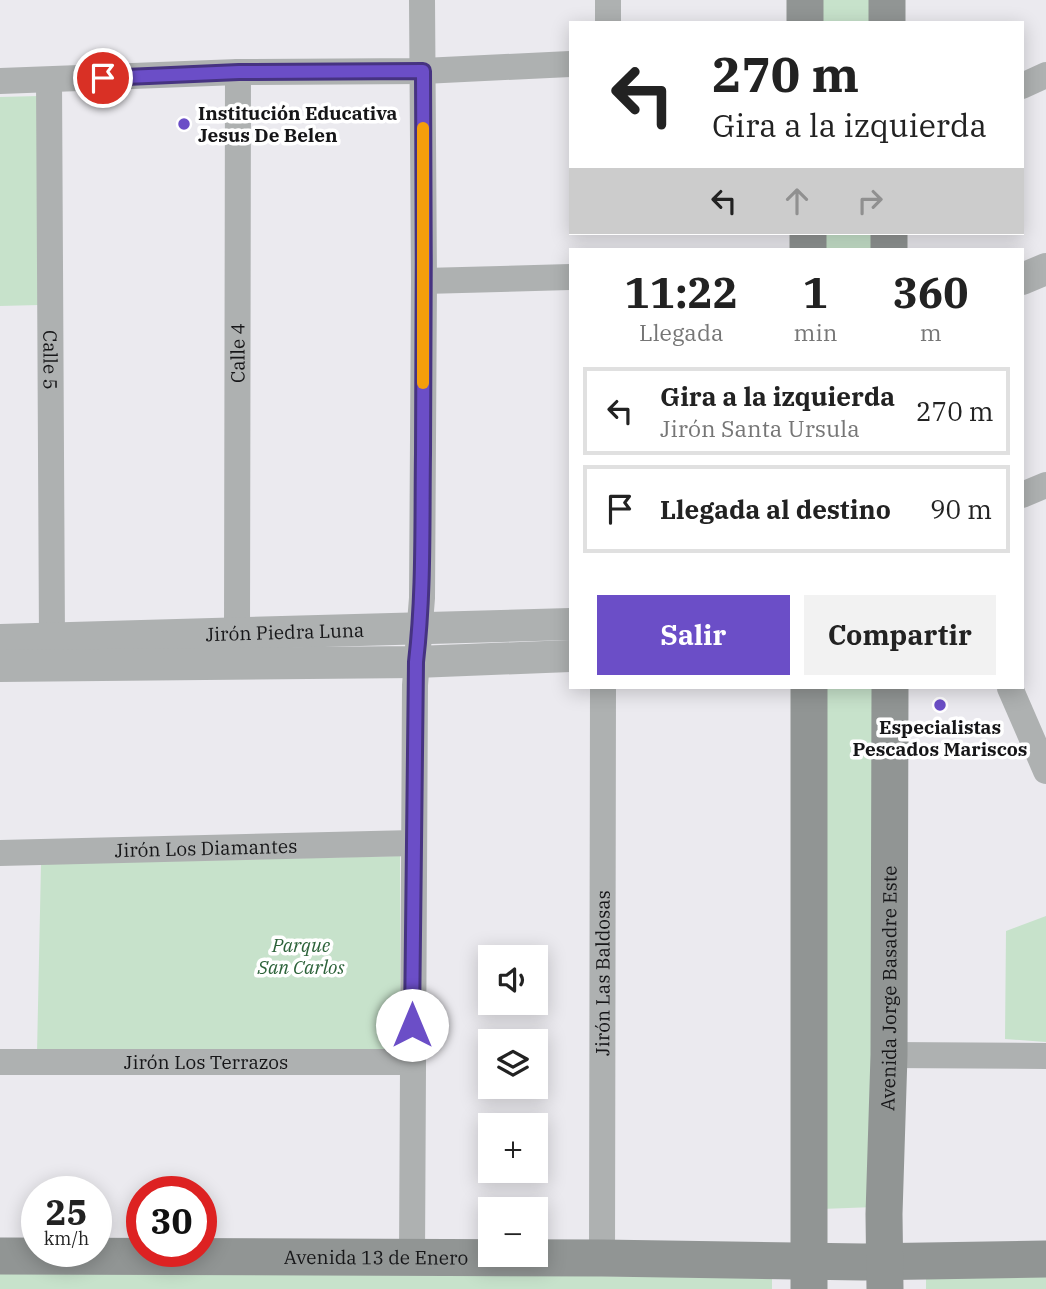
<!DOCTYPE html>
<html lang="es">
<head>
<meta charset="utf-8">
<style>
	body { margin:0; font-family:"IBM Plex Serif",serif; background:#f2f2f2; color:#222; height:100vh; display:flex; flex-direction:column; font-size:26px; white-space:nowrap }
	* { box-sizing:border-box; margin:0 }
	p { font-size:23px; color:#767676 }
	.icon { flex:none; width:38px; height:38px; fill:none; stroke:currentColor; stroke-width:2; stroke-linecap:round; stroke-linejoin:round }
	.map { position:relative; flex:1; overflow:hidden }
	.details { position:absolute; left:569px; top:248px; width:455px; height:441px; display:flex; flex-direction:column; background:#fff; border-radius:0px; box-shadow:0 4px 18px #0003 }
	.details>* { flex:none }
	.hud { position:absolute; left:569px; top:21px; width:455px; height:214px; border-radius:0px; box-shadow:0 4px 18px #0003; background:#fff; color:#222; overflow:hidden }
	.tools { position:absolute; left:478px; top:945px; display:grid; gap:14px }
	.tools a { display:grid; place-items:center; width:70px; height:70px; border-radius:0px; background:#fff; box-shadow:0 4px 18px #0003; font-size:35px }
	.speed { position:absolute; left:21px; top:1176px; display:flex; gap:14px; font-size:35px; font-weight:700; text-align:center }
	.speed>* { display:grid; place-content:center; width:91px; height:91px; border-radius:50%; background:#fff; box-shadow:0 4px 18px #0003; line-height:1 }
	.speed small { font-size:18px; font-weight:400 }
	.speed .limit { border:10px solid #d22; background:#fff; color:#111 }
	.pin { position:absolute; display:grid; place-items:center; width:60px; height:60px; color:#fff; margin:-30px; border:4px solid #fff; border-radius:50%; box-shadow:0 2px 7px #0007 }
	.me { position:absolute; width:77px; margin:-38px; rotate:0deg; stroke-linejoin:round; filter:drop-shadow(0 0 5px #0008) }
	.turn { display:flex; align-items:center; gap:24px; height:147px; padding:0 28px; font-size:32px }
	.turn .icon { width:91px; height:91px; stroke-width:2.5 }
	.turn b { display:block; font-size:49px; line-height:60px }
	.lanes { display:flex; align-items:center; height:66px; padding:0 28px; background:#0003; justify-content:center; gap:35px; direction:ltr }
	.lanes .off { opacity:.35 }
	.eta { display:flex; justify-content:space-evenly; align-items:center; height:119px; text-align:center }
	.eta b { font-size:42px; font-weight:700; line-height:49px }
	.action { display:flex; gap:14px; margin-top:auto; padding:14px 28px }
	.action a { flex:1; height:80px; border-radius:0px; background:#6b4ec7; color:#fff; font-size:28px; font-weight:700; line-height:80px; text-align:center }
	.action a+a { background:#f2f2f2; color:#222 }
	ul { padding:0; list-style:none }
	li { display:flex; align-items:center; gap:21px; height:88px; margin:0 14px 10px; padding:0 14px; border:4px solid #e0e0e0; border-radius:0px }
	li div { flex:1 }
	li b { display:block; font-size:26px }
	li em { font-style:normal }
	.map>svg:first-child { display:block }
	.green { fill:#c7e2cb }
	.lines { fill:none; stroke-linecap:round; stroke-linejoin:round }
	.minor { stroke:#aeb1b1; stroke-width:26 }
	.tertiary { stroke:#aeb1b1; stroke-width:32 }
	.secondary { stroke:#919594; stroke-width:37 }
	.route-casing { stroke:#463381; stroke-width:18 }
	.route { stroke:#6b4ec7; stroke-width:12 }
	.slow { stroke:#f59e0b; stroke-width:12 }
	.poi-dot { fill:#6b4ec7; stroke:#fff; stroke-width:2.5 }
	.labels { text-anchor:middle; stroke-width:7; stroke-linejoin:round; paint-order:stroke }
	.poi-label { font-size:19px; font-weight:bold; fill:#161618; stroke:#fff; text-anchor:start }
	.street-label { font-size:19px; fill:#161618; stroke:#fff }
	.park-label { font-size:19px; font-style:italic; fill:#2c6239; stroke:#fff }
</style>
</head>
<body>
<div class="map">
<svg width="1046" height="1289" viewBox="0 0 1046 1289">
	<rect width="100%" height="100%" fill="#ebeaef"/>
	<path class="green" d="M816 0H877V23H816Z
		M39 96V305L0 306V97Z
		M814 233H876V250H814Z
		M816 688H874L875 1207 821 1209Z
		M400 856V1052L37 1053 41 864Z
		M1046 916V1042L1005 1039 1006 931Z
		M0 1269 772 1278V1289H0Z
		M1046 1269V1289H926V1272Z"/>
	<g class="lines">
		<g class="minor">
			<path d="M608 23V0"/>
			<path id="s1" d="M49 80 52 639"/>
			<path d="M0 81 238 72 423 71 570 64"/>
			<path d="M1022 86 1046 75"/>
			<path d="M424 281 570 277"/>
			<path d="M1022 495 1046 485"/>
			<path id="s2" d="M237 635 238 72"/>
			<path d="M1010 688 1046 771"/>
			<path id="s3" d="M0 853 414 843"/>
			<path d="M889 1055 1046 1056"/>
			<path id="s4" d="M0 1062H412"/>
			<path d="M412 1258 415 685 422 598 424 281 422 0"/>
			<path id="s5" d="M602 1258 603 688"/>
		</g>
		<g class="tertiary">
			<path d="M1022 279 1046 269"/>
			<path id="s6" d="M0 640 570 624"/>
			<path d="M0 666 416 662 570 656"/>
		</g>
		<g class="secondary">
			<path d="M805 23V0"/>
			<path d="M887 23V0"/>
			<path d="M808 233V250"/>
			<path d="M889 233V250"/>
			<path id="s7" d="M0 1256 602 1258 863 1262 1046 1259"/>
			<path d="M809 1289V688"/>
			<path id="s8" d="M885 1289 884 1214 889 1055 890 688"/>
		</g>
	</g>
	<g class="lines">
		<defs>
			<path id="route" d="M103 78 239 72 423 71C424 199 424 326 423 454 422 523 424 593 416 662L412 1025"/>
		</defs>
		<use href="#route" class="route-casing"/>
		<use href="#route" class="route"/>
		<path class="slow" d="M423 128V383"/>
	</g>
	<g class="poi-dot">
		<circle cx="184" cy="124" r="7"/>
		<circle cx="940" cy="705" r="7"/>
	</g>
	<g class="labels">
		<g class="poi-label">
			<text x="198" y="120">Institución Educativa<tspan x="198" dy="22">Jesus De Belen</tspan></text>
			<text x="940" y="734" text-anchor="middle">Especialistas<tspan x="940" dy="22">Pescados Mariscos</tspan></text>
		</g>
		<g class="street-label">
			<text dy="7" stroke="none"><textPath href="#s2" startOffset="282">Calle 4</textPath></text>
			<text dy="7" stroke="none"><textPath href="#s1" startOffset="280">Calle 5</textPath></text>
			<text dy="7" stroke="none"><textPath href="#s6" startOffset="285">Jirón Piedra Luna</textPath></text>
			<text dy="7" stroke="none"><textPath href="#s3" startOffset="206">Jirón Los Diamantes</textPath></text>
			<text dy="7" stroke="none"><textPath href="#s5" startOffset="285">Jirón Las Baldosas</textPath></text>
			<text dy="7" stroke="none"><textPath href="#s8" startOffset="301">Avenida Jorge Basadre Este</textPath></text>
			<text dy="7" stroke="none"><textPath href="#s4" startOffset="206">Jirón Los Terrazos</textPath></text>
			<text dy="7" stroke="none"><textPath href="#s7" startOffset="376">Avenida 13 de Enero</textPath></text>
		</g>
		<g class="park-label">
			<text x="301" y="952">Parque<tspan x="301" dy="22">San Carlos</tspan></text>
		</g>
	</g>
</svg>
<div class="tools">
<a><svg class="icon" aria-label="sound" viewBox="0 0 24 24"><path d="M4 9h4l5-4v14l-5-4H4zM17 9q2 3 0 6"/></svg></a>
<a><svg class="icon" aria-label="layers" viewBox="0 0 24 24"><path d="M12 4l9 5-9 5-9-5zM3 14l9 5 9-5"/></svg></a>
<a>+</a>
<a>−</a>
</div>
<div class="speed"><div>25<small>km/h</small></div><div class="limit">30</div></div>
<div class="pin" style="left:103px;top:78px;background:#d93025"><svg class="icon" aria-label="arrive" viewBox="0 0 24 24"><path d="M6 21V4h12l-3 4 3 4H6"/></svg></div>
<svg class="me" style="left:412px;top:1025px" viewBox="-20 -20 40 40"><circle r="19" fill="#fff"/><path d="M0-13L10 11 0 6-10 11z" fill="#6b4ec7"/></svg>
<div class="hud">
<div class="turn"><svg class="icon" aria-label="left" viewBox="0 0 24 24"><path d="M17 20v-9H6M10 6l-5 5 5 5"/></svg><div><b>270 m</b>Gira a la izquierda</div></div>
<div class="lanes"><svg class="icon" aria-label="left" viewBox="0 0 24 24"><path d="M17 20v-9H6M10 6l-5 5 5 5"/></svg><svg class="icon off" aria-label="ahead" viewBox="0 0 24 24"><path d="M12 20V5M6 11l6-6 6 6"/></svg><svg class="icon off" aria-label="right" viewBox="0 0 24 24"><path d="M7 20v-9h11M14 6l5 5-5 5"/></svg></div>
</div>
<section class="details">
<div class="eta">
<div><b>11:22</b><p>Llegada</p></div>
<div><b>1</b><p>min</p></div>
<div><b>360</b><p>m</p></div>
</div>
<ul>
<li><svg class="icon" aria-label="left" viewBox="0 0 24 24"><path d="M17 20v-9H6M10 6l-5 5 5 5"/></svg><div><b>Gira a la izquierda</b><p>Jirón Santa Ursula</p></div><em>270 m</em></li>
<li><svg class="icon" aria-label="arrive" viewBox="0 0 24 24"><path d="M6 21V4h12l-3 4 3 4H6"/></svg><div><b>Llegada al destino</b></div><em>90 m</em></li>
</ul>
<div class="action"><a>Salir</a><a>Compartir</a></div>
</section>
</div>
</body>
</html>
